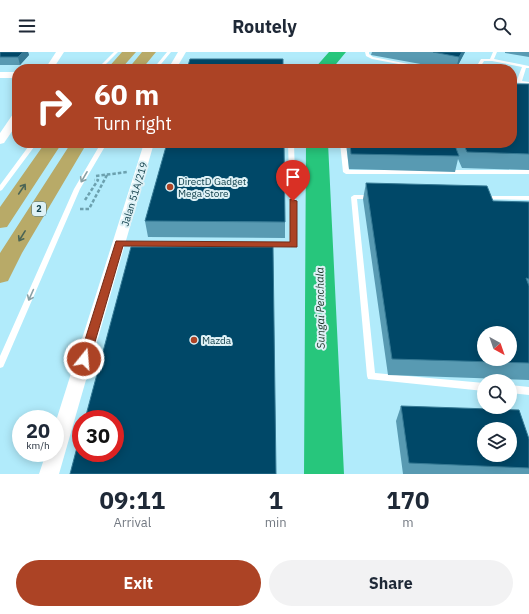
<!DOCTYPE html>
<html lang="en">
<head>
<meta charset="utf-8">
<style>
	body { margin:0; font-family:"IBM Plex Sans",sans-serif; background:#f2f2f3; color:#1f2937; height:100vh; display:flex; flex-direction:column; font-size:15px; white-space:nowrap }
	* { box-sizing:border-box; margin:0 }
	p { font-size:13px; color:#747a83 }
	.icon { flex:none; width:22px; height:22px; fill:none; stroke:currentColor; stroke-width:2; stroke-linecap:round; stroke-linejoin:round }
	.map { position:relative; height:422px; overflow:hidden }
	.details { display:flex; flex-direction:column; background:#fff; flex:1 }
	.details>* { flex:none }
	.banner { position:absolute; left:12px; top:12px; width:505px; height:84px; border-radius:16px; box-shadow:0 2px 10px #0003; background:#ac4325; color:#fff; overflow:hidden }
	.needle { width:26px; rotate:140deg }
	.tools { position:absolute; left:477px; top:274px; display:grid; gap:8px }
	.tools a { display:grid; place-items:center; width:40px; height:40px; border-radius:50%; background:#fff; box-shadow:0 2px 10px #0003; font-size:20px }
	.speed { position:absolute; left:12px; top:358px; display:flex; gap:8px; font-size:20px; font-weight:700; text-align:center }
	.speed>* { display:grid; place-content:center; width:52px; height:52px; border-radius:50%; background:#fff; box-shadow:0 2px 10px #0003; line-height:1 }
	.speed small { font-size:10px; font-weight:400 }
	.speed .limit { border:6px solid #d22; background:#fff; color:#111 }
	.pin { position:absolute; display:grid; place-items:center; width:34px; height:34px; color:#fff; margin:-41px -17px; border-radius:50% 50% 50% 0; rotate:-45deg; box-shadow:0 0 4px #0007 }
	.pin .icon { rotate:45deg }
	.me { position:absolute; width:44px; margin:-22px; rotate:17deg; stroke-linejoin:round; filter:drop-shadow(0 0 3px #0008) }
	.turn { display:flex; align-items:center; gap:14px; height:84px; padding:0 16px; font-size:18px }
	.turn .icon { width:52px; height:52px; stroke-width:2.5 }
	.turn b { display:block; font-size:28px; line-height:34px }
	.eta { display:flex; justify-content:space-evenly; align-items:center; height:68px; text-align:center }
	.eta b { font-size:24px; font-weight:800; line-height:28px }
	.primary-button { display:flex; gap:8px; margin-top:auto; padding:8px 16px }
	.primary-button a { flex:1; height:46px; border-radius:24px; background:#ac4325; color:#fff; font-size:16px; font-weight:800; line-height:46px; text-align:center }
	.primary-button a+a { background:#f2f2f3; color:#1f2937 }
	header { display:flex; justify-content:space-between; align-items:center; height:52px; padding:0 16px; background:#fff; font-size:18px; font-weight:800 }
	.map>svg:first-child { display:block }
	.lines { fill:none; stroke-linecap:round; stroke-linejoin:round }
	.river { fill:#27c67c; fill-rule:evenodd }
	.path { stroke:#6ca1af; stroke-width:2.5; stroke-dasharray:3.5 2; stroke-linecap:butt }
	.service { fill:#fff; fill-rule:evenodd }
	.minor { fill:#fff; fill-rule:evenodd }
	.trunk { fill:#b8aa68; fill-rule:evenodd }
	.wall { fill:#589ab2 }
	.shaded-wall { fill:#357994 }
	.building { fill:#004868; stroke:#357994; fill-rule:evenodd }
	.oneway { stroke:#88a0a5 }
	.oneway2 { stroke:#4c6555 }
	.route { fill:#ac4325; stroke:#702c18 }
	.poi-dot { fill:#ac4325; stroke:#def1f6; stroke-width:1.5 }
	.labels { text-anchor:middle; stroke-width:4; stroke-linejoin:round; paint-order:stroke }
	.shield { fill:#def1f6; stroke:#4f757e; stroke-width:1 }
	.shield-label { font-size:9px; font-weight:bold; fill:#12404b }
	.poi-label { font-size:10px; fill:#12404b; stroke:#def1f6; text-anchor:start }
	.street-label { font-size:10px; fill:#12404b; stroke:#def1f6 }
	.water-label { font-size:11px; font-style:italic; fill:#1c3325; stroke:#def1f6 }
</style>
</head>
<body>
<header><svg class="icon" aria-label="menu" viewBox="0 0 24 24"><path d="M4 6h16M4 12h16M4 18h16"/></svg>Routely<svg class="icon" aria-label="search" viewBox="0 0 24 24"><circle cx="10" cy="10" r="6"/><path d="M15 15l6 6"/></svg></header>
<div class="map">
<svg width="529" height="422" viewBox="0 0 529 422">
	<rect width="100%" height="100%" fill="#b1ebfb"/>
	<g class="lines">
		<path class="river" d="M329 0H346L332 17H314Z
			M306 91H328L344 422H304Z"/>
		<path class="path" d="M96 124 127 120
			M85 148 98 128H94
			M80 157H89L107 123"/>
		<path class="service" d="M114 0H118L101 17H97Z
			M167 0H171L157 17H153Z
			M365 0H369V2L373 5 434 17H425L372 7 366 4Z
			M493 0H497L494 7 529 14V16H526L522 29 529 30V32L512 30V28H517L522 15 492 9H484L479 17H475L481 7H490Z
			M31 91H37L2 138 0 139V133Z
			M101 91H107L80 137 4 313 3 315 0 316V304L74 137Z
			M288 91H294L297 193 296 195 119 193 116 191 119 189 291 191Z
			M340 91H346L349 118H529V122H346L343 120Z
			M354 143H373L376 145 373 147H357L375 321 484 331V339L368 327 367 324 351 145Z
			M483 144H529V148L481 147 480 146 481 145Z
			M510 333 529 335V343L510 341Z"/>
		<path class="minor" d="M56 0H64L53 17H45Z
			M178 0H186L176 17H168Z
			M0 20H17V26H0Z
			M17 61V72L4 91 0 92V81L13 62Z
			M144 91H154L59 422H39L46 401H55V372Z"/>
		<path class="trunk" d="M122 0H136L121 17H107Z
			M142 0H156L142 17H128Z
			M45 91H62L7 175 0 176V155Z
			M71 91H87L22 201 8 229 0 231V201Z"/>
	</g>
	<path class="wall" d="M0 0H28L29 3 20 13H0Z
		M372 0H465L456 17H448L371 3Z
		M505 0H529V5L505 1Z
		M529 32V118L462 116 458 107 455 120 349 117 346 91H512Z
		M366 131 493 149 529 150V328L388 323 363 147Z
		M145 169 285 170V186L148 185Z
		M401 354 529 387V422H403L396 369Z"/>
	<path class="shaded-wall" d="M23 0H28L29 3 20 13 18 5Z
		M462 0H465L456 17 459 5Z"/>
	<path class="building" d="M0 0H23L18 5H0Z
		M433 0H462L459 5Z
		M190 7H283V17H187Z
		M512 32H529V102L467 100 463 91H512Z
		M167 91H284L285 170 145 169Z
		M350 91H454L459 104 351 102Z
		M366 131 487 134 493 149 529 150V227L526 226 529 234V311L392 307ZM484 281H510V307H484Z
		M131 195H273L276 422H70L81 380V401H115V367H85Z
		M401 354 519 358 529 387V416L409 411ZM484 377H510V403H484Z"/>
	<defs><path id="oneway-shaft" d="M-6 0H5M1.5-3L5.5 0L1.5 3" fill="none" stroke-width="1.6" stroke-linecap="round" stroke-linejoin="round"/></defs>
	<g class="oneway">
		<use href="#oneway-shaft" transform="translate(84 125) rotate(120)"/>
		<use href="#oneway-shaft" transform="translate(31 243) rotate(114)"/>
	</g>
	<g class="oneway2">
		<use href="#oneway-shaft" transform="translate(22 137) rotate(-56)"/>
		<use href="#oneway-shaft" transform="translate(22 184) rotate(122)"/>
	</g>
	<path class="route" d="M290 147 297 149V195L123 194 90 307 88 310H80L79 307 116 189 290 190Z"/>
	<g class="poi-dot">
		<circle cx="170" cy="135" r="4"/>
		<circle cx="194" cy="288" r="4"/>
	</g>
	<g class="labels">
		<rect class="shield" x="32" y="150" width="14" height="14" rx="3"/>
		<g class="shield-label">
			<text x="39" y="160">2</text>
		</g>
		<g class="poi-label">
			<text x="178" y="133">DirectD Gadget<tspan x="178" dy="12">Mega Store</tspan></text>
			<text x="202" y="292">Mazda</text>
		</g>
		<g class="street-label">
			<text transform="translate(134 142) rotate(-73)" y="4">Jalan 51A/219</text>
		</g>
		<g class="water-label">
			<text transform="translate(320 256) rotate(-91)" y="4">Sungai Penchala</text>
		</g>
	</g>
</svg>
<div class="tools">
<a><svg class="needle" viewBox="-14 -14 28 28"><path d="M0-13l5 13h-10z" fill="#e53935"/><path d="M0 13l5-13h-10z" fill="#747a83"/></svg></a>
<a><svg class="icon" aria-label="search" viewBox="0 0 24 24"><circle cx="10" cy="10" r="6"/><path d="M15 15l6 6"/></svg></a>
<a><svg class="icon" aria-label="layers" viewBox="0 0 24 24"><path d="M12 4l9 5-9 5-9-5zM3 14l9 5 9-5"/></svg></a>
</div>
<div class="speed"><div>20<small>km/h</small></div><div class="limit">30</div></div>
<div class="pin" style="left:293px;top:149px;background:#d93025"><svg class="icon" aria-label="arrive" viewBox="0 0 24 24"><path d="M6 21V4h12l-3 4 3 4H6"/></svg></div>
<svg class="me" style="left:84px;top:307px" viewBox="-20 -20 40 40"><circle r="17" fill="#ac4325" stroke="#fff" stroke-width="3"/><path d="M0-11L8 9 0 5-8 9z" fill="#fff"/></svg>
<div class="banner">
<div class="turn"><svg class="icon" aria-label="right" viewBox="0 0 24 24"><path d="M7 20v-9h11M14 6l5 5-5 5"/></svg><div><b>60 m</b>Turn right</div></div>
</div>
</div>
<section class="details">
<div class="eta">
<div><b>09:11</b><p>Arrival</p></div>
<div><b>1</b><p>min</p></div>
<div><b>170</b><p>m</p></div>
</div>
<div class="primary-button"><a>Exit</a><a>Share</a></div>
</section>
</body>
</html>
